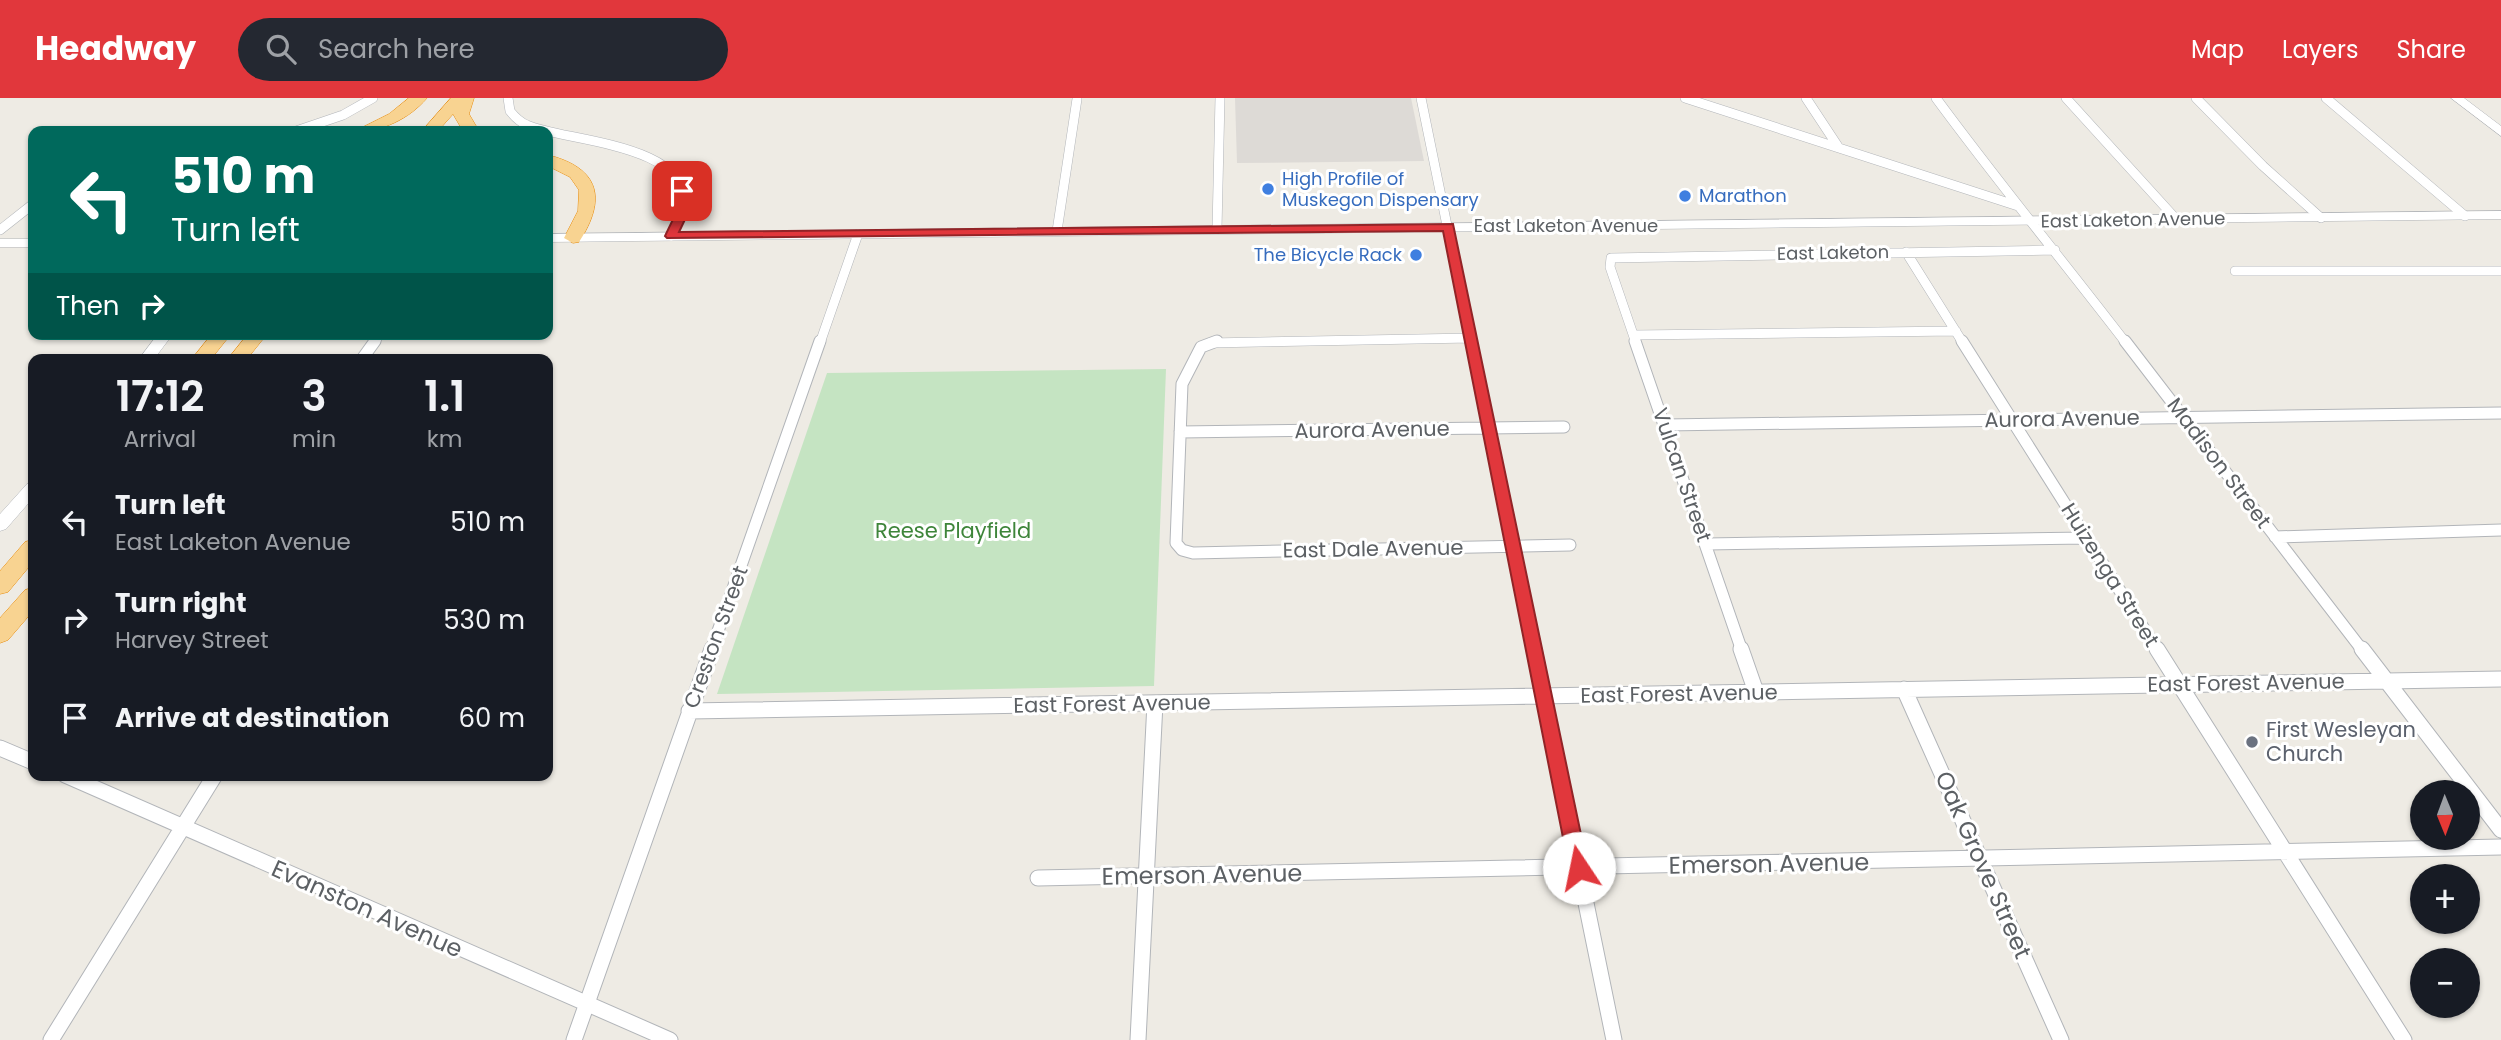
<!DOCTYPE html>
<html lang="en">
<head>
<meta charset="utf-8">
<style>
	body { margin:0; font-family:Poppins,sans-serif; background:#242831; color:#f1f3f6; height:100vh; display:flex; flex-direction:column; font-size:26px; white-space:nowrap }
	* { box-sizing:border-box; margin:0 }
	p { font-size:23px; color:#9ea1a6 }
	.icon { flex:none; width:38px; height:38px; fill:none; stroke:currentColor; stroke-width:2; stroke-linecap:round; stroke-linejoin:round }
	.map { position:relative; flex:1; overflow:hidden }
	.drawer { position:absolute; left:28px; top:256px; width:525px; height:427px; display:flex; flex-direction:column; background:#171b24; border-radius:14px; box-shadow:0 2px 5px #0004 }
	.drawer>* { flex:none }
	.banner { position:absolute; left:28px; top:28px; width:525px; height:214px; border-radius:14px; box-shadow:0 2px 5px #0004; background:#00695c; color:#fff; overflow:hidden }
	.needle { width:46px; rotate:179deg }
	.tools { position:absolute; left:2410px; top:682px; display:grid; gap:14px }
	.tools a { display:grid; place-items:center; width:70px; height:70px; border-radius:50%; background:#171b24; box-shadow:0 2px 5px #0004; font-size:35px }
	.pin { position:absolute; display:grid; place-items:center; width:60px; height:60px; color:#fff; margin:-30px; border-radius:14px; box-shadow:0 4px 10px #0006 }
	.me { position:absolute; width:77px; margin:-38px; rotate:349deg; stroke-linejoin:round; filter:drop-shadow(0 0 5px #0008) }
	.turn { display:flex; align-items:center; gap:24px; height:147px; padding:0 28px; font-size:32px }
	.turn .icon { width:91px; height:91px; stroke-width:2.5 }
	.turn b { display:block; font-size:49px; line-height:60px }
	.then { display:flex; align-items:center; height:66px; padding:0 28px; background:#0003; gap:14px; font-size:26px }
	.eta { display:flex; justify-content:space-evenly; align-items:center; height:119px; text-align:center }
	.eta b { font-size:42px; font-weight:600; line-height:49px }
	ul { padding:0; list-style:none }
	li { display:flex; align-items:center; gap:21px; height:98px; padding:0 28px }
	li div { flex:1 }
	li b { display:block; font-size:26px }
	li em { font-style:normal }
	header { display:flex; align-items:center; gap:42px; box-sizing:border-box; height:98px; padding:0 35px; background:#e1373c; color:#fff }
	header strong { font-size:33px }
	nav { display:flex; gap:38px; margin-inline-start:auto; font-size:24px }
	.search { width:490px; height:63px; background:#242831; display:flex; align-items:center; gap:18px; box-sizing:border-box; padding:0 24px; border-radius:38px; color:#9ea1a6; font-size:26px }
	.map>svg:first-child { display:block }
	.industrial { fill:#dddad6 }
	.green { fill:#c5e4c2 }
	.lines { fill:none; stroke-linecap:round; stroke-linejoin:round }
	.street-far2-casing { stroke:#b2b5b9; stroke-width:10 }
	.street-far1-casing { stroke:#b2b5b9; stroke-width:13 }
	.street-casing { stroke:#b2b5b9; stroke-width:17 }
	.secondary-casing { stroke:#b1b4b8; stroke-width:1 }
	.highway-casing { stroke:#e78b0b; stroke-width:1 }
	.street-far2 { stroke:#fff; stroke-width:9 }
	.street-far1 { stroke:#fff; stroke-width:11 }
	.street { stroke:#fff; stroke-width:15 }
	.secondary { fill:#fff; fill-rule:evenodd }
	.highway { fill:#f8d391; fill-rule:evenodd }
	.route { fill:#e1373c; stroke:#922427; stroke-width:2 }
	.shop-dot { fill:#3f7fe0; stroke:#fff; stroke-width:2.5 }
	.worship-dot { fill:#6b7280; stroke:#fff; stroke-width:2.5 }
	.labels { text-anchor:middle; stroke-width:6; stroke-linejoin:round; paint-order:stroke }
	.far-shop-label { font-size:18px; fill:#366cbe; stroke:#fff; text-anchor:start }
	.far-street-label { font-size:18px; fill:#5c6064; stroke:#fff }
	.street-label { font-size:21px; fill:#5c6064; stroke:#fff }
	.park-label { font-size:21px; fill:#3e853a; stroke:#fff }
	.worship-label { font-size:21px; fill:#5b616d; stroke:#fff; text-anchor:start }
	.near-street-label { font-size:24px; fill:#5c6064; stroke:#fff }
</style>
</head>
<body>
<header>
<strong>Headway</strong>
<div class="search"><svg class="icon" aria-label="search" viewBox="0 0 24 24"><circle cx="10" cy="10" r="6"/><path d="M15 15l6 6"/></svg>Search here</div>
<nav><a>Map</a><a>Layers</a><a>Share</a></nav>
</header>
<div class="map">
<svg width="2501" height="942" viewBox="0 0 2501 942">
	<rect width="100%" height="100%" fill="#eeebe4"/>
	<path class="industrial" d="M1235 0H1411L1424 63 1237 65Z"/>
	<path class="green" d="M1166 271 1154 588 717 596 827 275Z"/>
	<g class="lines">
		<defs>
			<path id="street-far2" d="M508 0 510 13C514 18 520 24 527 27 562 43 692 45 684 108 682 119 676 128 671 138
				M1421 0 1471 245
				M1685 0 2018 108
				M1806 0 1839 50
				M1936 0C1997 83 2063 163 2126 245
				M2066 0 2176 121
				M2196 0 2263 68 2321 120
				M2326 0 2465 118
				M296 33 343 17 373 0
				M1217 131 1220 0
				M0 132 33 106
				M1057 133 1077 1
				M1906 154 1963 245
				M2235 173H2501
				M1634 237 1956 233
				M374 245 380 236
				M820 245 858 136
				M1210 245 1471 240
				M1636 245 1610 169 1611 160 2055 152"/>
			<path id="street-far1" d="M1217 243 1201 249 1182 286 1176 445 1182 452 1193 455 1570 447
				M1471 243 1534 553
				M1635 243 1742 553
				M1962 243 2158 553
				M2125 243 2363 553
				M362 261 375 243
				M1665 327 2501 315
				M1180 334 1564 329
				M2275 439 2501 432
				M1707 446 2086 440
				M711 553 820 243"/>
			<path id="street" d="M1534 551 1614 942
				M1741 551 1756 594
				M2157 551 2404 942
				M2362 551 2501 732
				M1904 591 2061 942
				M689 613 2501 581
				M0 650 33 664
				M65 677 670 942
				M1038 780 2501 749
				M51 942 215 677
				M574 942 712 551
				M1138 942 1155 605"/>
			<path id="secondary" d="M2451 0H2464L2501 28V38Z
				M2501 113V121L548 144V136Z
				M0 141H33V149H0Z
				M158 236H173L154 261H139Z
				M33 385V400L6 431 0 433V416L27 386Z"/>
			<path id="highway" d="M409 0H427C409 21 382 34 355 33L389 16Z
				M451 0H474L469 16 479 33H463L453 16 438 33H422Z
				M548 57C600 70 607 101 579 144L573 145 564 140 578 113 579 92 570 79 548 68Z
				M212 236H231L211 261H192Z
				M248 236H267L247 261H228Z
				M33 442V464L8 494 0 496V473L25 444Z
				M33 490V513L8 542 0 545V520L25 492Z"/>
		</defs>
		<use href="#street-far2" class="street-far2-casing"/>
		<use href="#street-far1" class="street-far1-casing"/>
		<use href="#street" class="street-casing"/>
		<use href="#secondary" class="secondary-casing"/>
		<use href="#highway" class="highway-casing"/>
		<use href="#street-far2" class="street-far2"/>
		<use href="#street-far1" class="street-far1"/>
		<use href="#street" class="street"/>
		<use href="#secondary" class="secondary"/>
		<use href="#highway" class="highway"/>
	</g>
	<path class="route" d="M682 89 688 93 689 113 679 134 1453 126 1588 770 1586 776 1579 778 1572 776 1569 770 1443 133 667 140 665 138 677 113 676 93Z"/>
	<g class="shop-dot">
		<circle cx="1268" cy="91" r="7"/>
		<circle cx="1685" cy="98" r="7"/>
		<circle cx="1416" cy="157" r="7"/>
	</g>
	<circle class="worship-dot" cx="2252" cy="644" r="7"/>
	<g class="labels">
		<g class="far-shop-label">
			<text x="1282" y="87">High Profile of<tspan x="1282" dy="21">Muskegon Dispensary</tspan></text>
			<text x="1699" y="104">Marathon</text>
			<text x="1402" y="163" text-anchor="end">The Bicycle Rack</text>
		</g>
		<g class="far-street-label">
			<text transform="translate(2133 122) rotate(-1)" y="6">East Laketon Avenue</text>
			<text x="1566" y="134">East Laketon Avenue</text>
			<text transform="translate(1833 155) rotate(-1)" y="6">East Laketon</text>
		</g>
		<g class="street-label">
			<text transform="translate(2062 321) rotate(-1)" y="7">Aurora Avenue</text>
			<text transform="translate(1372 332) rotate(-1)" y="7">Aurora Avenue</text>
			<text transform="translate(2219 365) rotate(53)" y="7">Madison Street</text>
			<text transform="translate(1682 377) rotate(71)" y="7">Vulcan Street</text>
			<text transform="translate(1373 451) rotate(-1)" y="7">East Dale Avenue</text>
			<text transform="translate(2110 477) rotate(58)" y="7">Huizenga Street</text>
			<text transform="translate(716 539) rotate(-70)" y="7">Creston Street</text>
			<text transform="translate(2246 585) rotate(-1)" y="7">East Forest Avenue</text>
			<text transform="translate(1679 596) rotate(-1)" y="7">East Forest Avenue</text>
			<text transform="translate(1112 606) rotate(-1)" y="7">East Forest Avenue</text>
		</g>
		<g class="park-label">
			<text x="953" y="440">Reese Playfield</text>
		</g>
		<g class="worship-label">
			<text x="2266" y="639">First Wesleyan<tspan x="2266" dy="24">Church</tspan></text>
		</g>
		<g class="near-street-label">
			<text transform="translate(1769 766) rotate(-1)" y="8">Emerson Avenue</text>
			<text transform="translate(1983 767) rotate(66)" y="8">Oak Grove Street</text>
			<text transform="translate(1202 777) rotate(-1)" y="8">Emerson Avenue</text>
			<text transform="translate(367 811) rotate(24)" y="8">Evanston Avenue</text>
		</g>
	</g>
</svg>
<div class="tools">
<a><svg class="needle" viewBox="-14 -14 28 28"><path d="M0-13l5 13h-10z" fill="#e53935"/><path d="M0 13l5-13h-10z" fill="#9ea1a6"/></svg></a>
<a>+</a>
<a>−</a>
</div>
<div class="pin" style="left:682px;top:93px;background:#d93025"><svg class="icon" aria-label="arrive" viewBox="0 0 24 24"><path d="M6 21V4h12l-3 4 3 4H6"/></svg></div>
<svg class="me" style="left:1579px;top:770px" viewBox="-20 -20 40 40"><circle r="19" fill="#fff"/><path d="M0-13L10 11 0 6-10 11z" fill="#e1373c"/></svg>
<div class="banner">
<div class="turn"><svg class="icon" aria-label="left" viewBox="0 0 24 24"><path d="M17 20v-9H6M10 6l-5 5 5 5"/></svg><div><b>510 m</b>Turn left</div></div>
<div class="then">Then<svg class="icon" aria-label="right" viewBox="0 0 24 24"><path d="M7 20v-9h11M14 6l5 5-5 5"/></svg></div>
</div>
<section class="drawer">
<div class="eta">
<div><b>17:12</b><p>Arrival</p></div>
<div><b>3</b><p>min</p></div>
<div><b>1.1</b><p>km</p></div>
</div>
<ul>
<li><svg class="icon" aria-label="left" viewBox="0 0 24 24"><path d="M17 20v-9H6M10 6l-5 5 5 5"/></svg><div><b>Turn left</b><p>East Laketon Avenue</p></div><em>510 m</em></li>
<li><svg class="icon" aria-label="right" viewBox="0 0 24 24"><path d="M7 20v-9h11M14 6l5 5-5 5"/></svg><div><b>Turn right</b><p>Harvey Street</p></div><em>530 m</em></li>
<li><svg class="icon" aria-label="arrive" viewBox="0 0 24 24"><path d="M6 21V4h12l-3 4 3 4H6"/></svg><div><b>Arrive at destination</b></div><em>60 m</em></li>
</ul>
</section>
</div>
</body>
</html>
